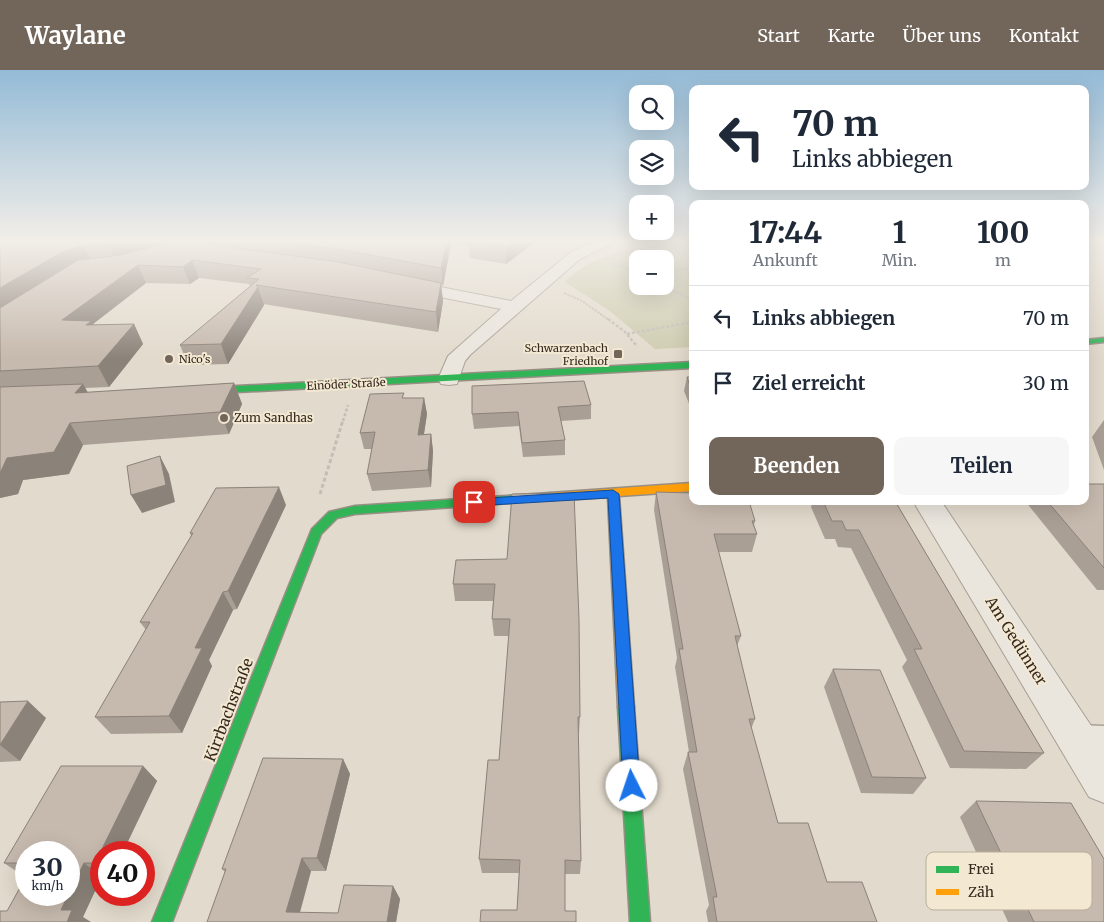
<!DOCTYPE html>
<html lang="de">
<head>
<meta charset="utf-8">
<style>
	body { margin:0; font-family:Merriweather,serif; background:#f6f6f7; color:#1f2937; height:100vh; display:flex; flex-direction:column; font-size:19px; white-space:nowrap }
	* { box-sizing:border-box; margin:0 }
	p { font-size:16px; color:#747a83 }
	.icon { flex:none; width:28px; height:28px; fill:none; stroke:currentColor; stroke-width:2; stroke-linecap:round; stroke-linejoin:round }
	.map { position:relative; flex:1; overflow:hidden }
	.panel { position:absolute; left:689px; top:130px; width:400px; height:305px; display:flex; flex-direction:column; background:#fff; border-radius:10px; box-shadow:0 5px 20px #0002 }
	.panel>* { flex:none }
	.banner { position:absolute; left:689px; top:15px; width:400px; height:105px; border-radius:10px; box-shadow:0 5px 20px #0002; background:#fff; color:#1f2937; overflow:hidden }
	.buttons { position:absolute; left:629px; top:15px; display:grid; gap:10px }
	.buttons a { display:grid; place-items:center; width:45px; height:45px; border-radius:10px; background:#fff; box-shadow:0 5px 20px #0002; font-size:25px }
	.speed { position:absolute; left:15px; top:771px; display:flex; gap:10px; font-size:25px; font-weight:700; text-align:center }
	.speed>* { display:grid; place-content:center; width:65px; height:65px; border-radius:50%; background:#fff; box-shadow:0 5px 20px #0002; line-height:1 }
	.speed small { font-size:12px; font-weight:400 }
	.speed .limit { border:8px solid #d22; background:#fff; color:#111 }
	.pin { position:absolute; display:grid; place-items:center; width:42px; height:42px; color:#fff; margin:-21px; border-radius:10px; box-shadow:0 2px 8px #0006 }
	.me { position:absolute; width:55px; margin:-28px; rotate:356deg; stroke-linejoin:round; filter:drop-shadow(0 0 4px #0008) }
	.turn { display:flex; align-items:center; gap:18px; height:105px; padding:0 20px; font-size:22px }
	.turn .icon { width:65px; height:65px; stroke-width:2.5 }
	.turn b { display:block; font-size:35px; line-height:42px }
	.eta { display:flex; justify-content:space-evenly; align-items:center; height:85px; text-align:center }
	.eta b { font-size:30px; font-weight:700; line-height:35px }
	.cta { display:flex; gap:10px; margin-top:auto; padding:10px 20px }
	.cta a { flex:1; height:58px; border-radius:10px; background:#72665b; color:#fff; font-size:20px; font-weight:700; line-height:58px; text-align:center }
	.cta a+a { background:#f6f6f7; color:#1f2937 }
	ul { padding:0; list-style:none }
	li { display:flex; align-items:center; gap:15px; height:65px; padding:0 20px; border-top:1px solid #e0e1e3 }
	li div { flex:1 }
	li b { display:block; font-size:19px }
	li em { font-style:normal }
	header { display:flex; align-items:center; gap:30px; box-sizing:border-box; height:70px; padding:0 25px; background:#72665b; color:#fff }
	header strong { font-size:24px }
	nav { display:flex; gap:28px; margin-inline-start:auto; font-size:18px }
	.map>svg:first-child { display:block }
	.cemetery { fill:#cdcbae; fill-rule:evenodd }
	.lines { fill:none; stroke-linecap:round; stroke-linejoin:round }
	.lane-casing { stroke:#a7a096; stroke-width:3 }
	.street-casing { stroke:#a7a096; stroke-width:2 }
	.fast-casing { stroke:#978f85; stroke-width:3 }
	.slow-casing { stroke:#978f85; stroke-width:3 }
	.path-far2 { stroke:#c3bdb5; stroke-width:2; stroke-dasharray:2.5 1; stroke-linecap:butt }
	.path-far1 { stroke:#c3bdb5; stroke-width:2.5; stroke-dasharray:3 2; stroke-linecap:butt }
	.path { stroke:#c3bdb5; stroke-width:3; stroke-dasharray:4 2.5; stroke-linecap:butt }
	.lane { fill:#eae6de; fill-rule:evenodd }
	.street { fill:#eae6de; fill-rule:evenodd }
	.fast { fill:#30b455; fill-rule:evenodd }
	.slow { fill:#ff9f0a; fill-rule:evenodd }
	.wall { fill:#aa9f95; fill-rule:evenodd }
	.shaded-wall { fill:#8b8279 }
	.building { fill:#c6b9ad; stroke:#8b8279 }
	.route { fill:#1a73e8; stroke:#114b97 }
	.poi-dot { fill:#72665b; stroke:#f3e8d2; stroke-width:2 }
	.labels { text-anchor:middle; stroke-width:4; stroke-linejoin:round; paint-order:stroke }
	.far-poi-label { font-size:11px; fill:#35281e; stroke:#f3e8d2; text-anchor:end }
	.far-street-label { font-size:11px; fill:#35281e; stroke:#f3e8d2 }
	.poi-label { font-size:12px; fill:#35281e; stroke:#f3e8d2; text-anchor:start }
	.near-street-label { font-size:15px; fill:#35281e; stroke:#f3e8d2 }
	.key { fill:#f3e8d2; stroke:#baae9c; stroke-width:1 }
	.key-label { font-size:14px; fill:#35281e }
</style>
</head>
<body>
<header>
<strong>Waylane</strong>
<nav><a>Start</a><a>Karte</a><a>Über uns</a><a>Kontakt</a></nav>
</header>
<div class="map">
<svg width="1104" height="852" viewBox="0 0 1104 852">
	<rect width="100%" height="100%" fill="#e2dacc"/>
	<path class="cemetery" d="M675 170H692V277L655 279 610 241 565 212C592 183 638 178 675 170ZM638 189H665V216H638Z"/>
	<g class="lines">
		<defs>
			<path id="lane" d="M1077 655 1104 656V678L1077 677 1069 674 1065 666 1069 658Z"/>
			<path id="street" d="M597 170H615L613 173 580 189 470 285 465 291 457 314 449 315 441 314 438 309 448 286 501 239 399 219 397 215 399 211 405 210 511 231 570 183Z
				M913 431H941L1104 675V733L1089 727Z"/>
			<path id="fast" d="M1104 268V272L1085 274V270Z
				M692 292V298L200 324 195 321 200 318Z
				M550 423 556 427 554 430 355 444 337 448 321 464 172 852H152L312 459 329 442 355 436Z
				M626 630 632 632 634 637 650 852H630L618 637 620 632Z"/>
			<path id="slow" d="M692 413V421L619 426 634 637 632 642 626 644 620 642 618 637 608 427 550 431 544 427 550 423Z"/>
		</defs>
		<use href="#lane" class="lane-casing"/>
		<use href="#street" class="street-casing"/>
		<use href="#fast" class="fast-casing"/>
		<use href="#slow" class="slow-casing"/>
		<path class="path-far2" d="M610 193 638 203
			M665 202 692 198
			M664 216 691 229
			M564 223 582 231 609 250"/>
		<path class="path-far1" d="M608 249 624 261 637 276
			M627 264 692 252
			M343 351 348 335"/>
		<path class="path" d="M320 424 343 350"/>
		<use href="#lane" class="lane"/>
		<use href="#street" class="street"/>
		<use href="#fast" class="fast"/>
		<use href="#slow" class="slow"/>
	</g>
	<path class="wall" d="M0 170H192L190 172 205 174 203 170H538L506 194 470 188 469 176 451 174 443 216 441 215 443 231 438 262 263 234 264 235 228 294 188 295 180 275 250 216 249 214 199 208 190 214 146 213 93 254 94 255 134 254 143 274 109 317 85 318 88 323 234 313 242 334 229 364 83 375 69 404 23 410 18 424 0 428Z
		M1089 170H1104V171H1094Z
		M687 307H692V341L684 321Z
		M472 316 591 335V349L561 351 565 370V385L523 387 519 356 474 359 472 344Z
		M405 328H424L427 344 424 365 431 364 433 381 431 417 372 421 367 404 372 379H364L360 363Z
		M1104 350V400L1092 367Z
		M1104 414V520H1097L1025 431H1085Z
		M656 422 755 451 754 455 757 464 752 482H718L741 566 737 576 755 649 751 659 778 753 827 812 877 852H708L706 841 709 835 683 699 688 682H689L675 597 677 588 654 440Z
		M813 431H895L1044 683 1026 699 950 698 902 597 907 590 851 478 838 477 835 469H825L811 437Z
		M286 435 237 539 233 540 209 590 212 596 182 663 111 664 95 647 146 560 140 552 191 466 190 463Z
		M507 489 580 647 579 663H578L581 791 580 804H565L517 840 519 803H482L479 789 499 690 509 566H494L492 549 493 531H455L453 514Z
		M833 599 926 708 913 724 861 723 824 617Z
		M0 632 46 648 20 691 0 692Z
		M343 689 350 704 326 801H311L300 843H338L393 816 400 829 396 852H207L225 802 222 799Z
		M143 696 157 711 101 782V808L83 847 7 841 26 807H25L4 793ZM26 782 69 825H26Z
		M976 731 1104 852H1008L960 747Z"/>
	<path class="shaded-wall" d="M124 170H168L169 174 116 191 108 174Z
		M447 170H450L451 174 443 216 441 198Z
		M515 170H538L506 194V177Z
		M84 175 92 192 0 244V218L64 181Z
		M192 190 199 208 190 214 183 197Z
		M138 195 146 213 93 254 102 271 62 250Z
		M441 213 443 231 438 262 436 242Z
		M258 217 264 235 228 294 221 274Z
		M134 254 143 274 109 317 98 296Z
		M234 313 242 334 229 364 220 342Z
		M83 314 95 335 75 323Z
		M424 328 427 344 421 382 418 365Z
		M70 353 83 375 69 404 23 410 18 424 0 428V402L7 388Z
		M431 364 433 381 431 417 428 400Z
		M160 386 169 404 175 432 142 443 131 425Z
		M279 417 286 435 237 539 228 521Z
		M223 522 233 540 209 590 212 596 182 663 169 646 195 578Z
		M28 631 46 648 20 691 0 675Z
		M343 689 350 704 326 801 317 788Z
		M143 696 157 711 123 782H101V798L95 793Z
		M302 788 311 801 297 852 286 842Z
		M84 793 101 806V808L83 847 91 852H67L61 840Z
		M393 816 400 829 396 852H387Z"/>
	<path class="building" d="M0 170H124L108 174 84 175 64 181 0 218Z
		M268 170H447L441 198 338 179Z
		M469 170H515L506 177 469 171Z
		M174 171H185L338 192 441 213 436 242 256 215 258 217 221 274 180 275 259 209 247 208 261 199 192 190 183 197 138 195 62 250 92 251 86 255 134 254 98 296 0 301V238L78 190 121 185Z
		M687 307H692V321Z
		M584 311 591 335 558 337 565 370 522 373 518 342 472 344V316Z
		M234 313 220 342 70 353 54 382 7 388 1 401 0 402V317L83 314 75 323Z
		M404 323 402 328H424L418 365 431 364 428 400 367 404 375 362 360 363 370 324Z
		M160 386 166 415 131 425 127 396Z
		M1085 414H1104V498L1047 431H1085Z
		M279 417 228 521 223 522 195 578H202L169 646 95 647 150 552H140L193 463H190L216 418Z
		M656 422 692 423V431H749L755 451H752L757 464H714L741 566H735L755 649H749L778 753H808L827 812H862L877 852H717L713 827H717L688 682H697L679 579H683Z
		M574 423 579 549 580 647H578L581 791 565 790V841H576V852H480L481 840H517L520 790 479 789 488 690H499L510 549H492L495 514H453L456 490 507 489 512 424Z
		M823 431H895L1044 683 964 681 914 579H922L859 460H846L842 451H832Z
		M833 599 880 600 926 708 872 707Z
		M28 631 0 675V632Z
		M263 688 343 689 317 788H302L286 842 338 843 344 815 393 816 387 852H207L226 799H222Z
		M61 696H143L95 793H84L69 824V782H26V793H4Z
		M976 731 1071 733 1104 789V852H1034Z
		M26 807V825H68L61 840H72L67 852H0V841H7Z"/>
	<linearGradient id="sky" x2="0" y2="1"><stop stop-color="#94bbd7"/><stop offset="0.59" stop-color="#f2eee8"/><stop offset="1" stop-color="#f2eee8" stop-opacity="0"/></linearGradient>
	<rect width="1104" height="289" fill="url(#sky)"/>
	<path class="route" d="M613 420 619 424 640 716 638 722 632 724 625 722 623 716 608 428 474 436 468 432 474 429Z"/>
	<g class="poi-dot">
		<rect x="613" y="279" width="10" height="10" rx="2.5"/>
		<circle cx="169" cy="289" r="5"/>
		<circle cx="224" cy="348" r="5"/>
	</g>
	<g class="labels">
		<g class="far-poi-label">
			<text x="608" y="282">Schwarzenbach<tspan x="608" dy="13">Friedhof</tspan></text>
			<text x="179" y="293" text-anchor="start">Nico's</text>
		</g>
		<g class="far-street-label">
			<text transform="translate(346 314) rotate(-3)" y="4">Einöder Straße</text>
		</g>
		<g class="poi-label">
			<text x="234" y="352">Zum Sandhas</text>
		</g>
		<g class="near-street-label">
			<text transform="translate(1016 571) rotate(58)" y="5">Am Gedünner</text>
			<text transform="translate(229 640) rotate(-69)" y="5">Kirrbachstraße</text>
		</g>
	</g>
	<rect x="926" y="782" width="166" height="58" rx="8" class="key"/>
	<rect x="936" y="796" width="23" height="7" fill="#30b455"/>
	<rect x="936" y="819" width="23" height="6" fill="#ff9f0a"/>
	<g class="key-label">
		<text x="968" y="804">Frei</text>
		<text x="968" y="827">Zäh</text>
	</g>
</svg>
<div class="buttons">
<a><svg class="icon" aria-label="search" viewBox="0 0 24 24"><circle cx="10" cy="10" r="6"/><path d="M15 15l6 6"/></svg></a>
<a><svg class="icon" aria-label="layers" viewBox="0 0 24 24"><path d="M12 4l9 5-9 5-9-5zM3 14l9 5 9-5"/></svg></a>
<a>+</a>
<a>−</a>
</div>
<div class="speed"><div>30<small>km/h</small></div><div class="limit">40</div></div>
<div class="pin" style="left:474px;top:432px;background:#d93025"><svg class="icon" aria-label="arrive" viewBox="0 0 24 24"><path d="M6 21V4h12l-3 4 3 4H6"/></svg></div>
<svg class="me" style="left:632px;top:716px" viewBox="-20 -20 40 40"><circle r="19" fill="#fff"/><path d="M0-13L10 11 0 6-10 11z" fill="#1a73e8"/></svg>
<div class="banner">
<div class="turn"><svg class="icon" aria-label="left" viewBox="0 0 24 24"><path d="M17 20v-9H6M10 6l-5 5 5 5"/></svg><div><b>70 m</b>Links abbiegen</div></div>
</div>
<section class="panel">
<div class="eta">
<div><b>17:44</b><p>Ankunft</p></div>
<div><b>1</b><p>Min.</p></div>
<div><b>100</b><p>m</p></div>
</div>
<ul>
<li><svg class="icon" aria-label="left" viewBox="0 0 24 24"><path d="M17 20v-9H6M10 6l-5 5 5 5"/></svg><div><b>Links abbiegen</b></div><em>70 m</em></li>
<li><svg class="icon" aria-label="arrive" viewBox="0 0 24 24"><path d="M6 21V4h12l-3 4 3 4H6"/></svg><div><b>Ziel erreicht</b></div><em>30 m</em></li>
</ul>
<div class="cta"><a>Beenden</a><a>Teilen</a></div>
</section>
</div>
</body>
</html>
